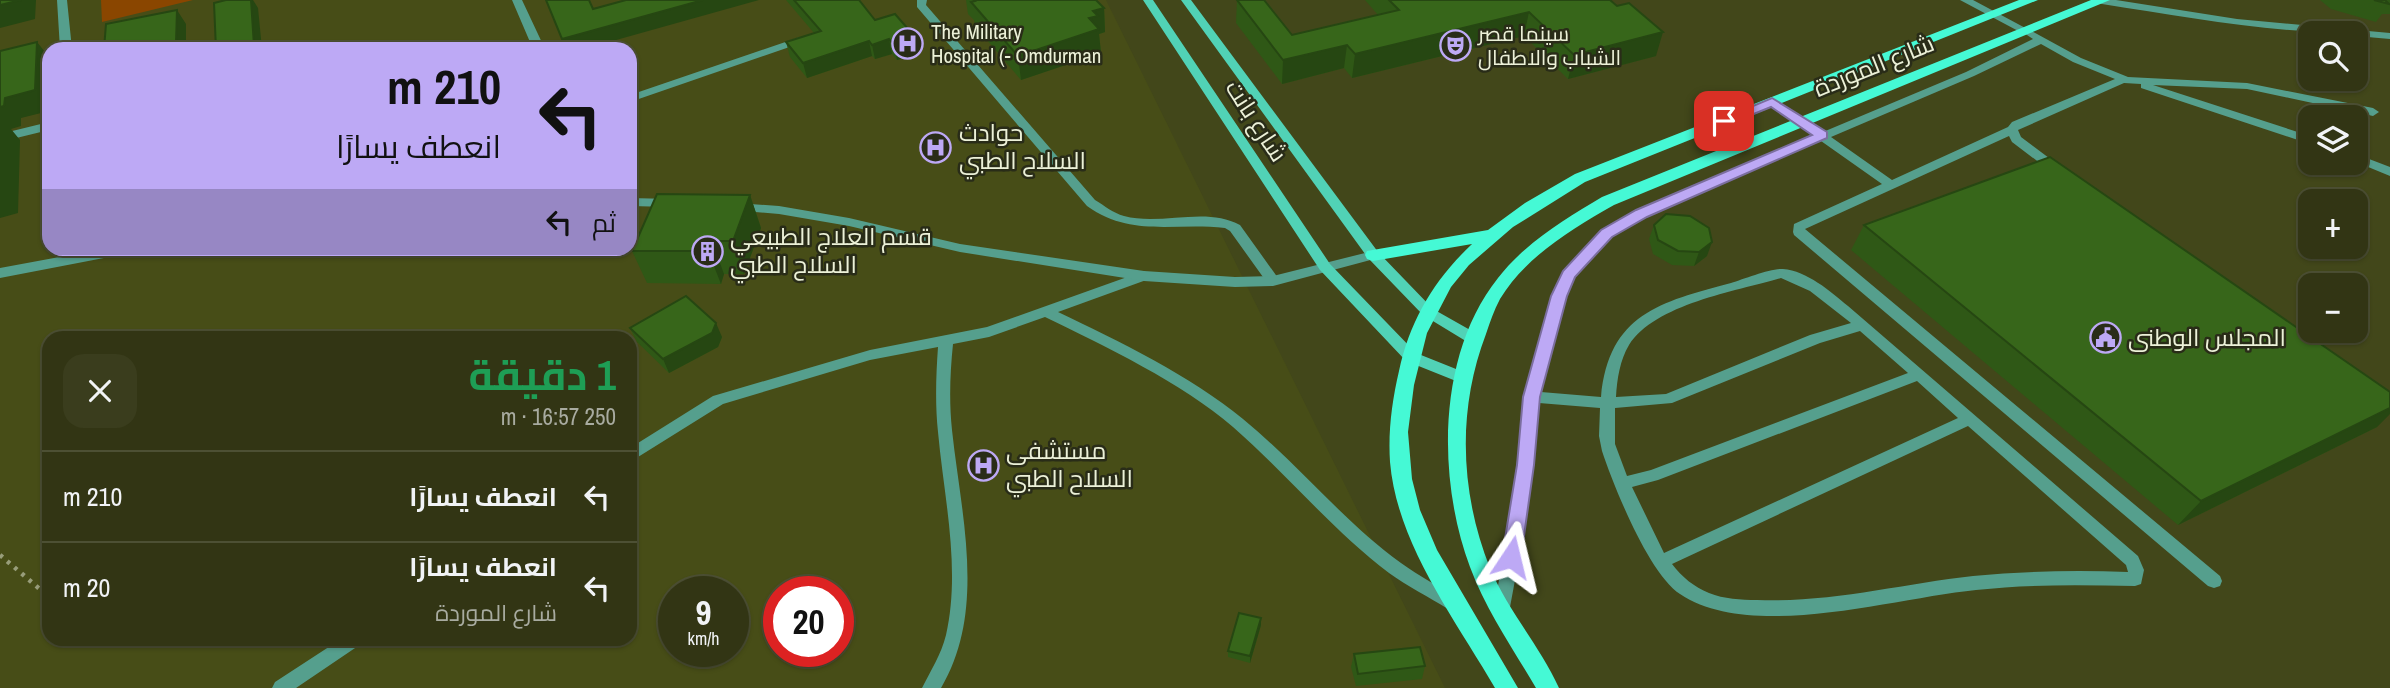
<!DOCTYPE html>
<html lang="ar">
<head>
<meta charset="utf-8">
<style>
	body { margin:0; font-family:"Archivo Narrow",Cairo,sans-serif; background:#3a3d1d; color:#f1f3f6; direction:rtl; height:100vh; display:flex; flex-direction:column; font-size:26px; white-space:nowrap }
	* { box-sizing:border-box; margin:0 }
	p { font-size:23px; color:#a8aba0 }
	.icon { flex:none; width:38px; height:38px; fill:none; stroke:currentColor; stroke-width:2; stroke-linecap:round; stroke-linejoin:round }
	.map { position:relative; flex:1; overflow:hidden; direction:ltr }
	.details { position:absolute; left:42px; top:331px; width:595px; height:315px; display:flex; flex-direction:column; background:#323514; border-radius:21px; box-shadow:0 2px 5px #0004,0 0 0 2px #4d5034; direction:rtl }
	.details>* { flex:none }
	.banner { position:absolute; left:42px; top:42px; width:595px; height:214px; border-radius:21px; box-shadow:0 2px 5px #0004,0 0 0 2px #4d5034; direction:rtl; background:#bda9f5; color:#111; overflow:hidden }
	.fabs { position:absolute; left:2298px; top:21px; display:grid; gap:14px }
	.fabs a { display:grid; place-items:center; width:70px; height:70px; border-radius:14px; background:#323514; box-shadow:0 2px 5px #0004,0 0 0 2px #4d5034; font-size:35px }
	.speed { position:absolute; left:658px; top:576px; display:flex; gap:14px; font-size:35px; font-weight:700; text-align:center }
	.speed>* { display:grid; place-content:center; width:91px; height:91px; border-radius:50%; background:#323514; box-shadow:0 2px 5px #0004,0 0 0 2px #4d5034; line-height:1 }
	.speed small { font-size:18px; font-weight:400 }
	.speed .limit { border:10px solid #d22; background:#fff; color:#111 }
	.pin { position:absolute; display:grid; place-items:center; width:60px; height:60px; color:#fff; margin:-30px; border-radius:14px; box-shadow:0 4px 10px #0006 }
	.me { position:absolute; width:77px; margin:-38px; rotate:10deg; stroke-linejoin:round; filter:drop-shadow(0 0 5px #0008) }
	.turn { display:flex; align-items:center; gap:24px; height:147px; padding:0 21px; font-size:32px }
	.turn .icon { width:91px; height:91px; stroke-width:2.5 }
	.turn b { display:block; font-size:49px; line-height:60px }
	.then { display:flex; align-items:center; height:66px; padding:0 21px; background:#0003; gap:14px; font-size:26px }
	.round { display:grid; place-items:center; flex:none; width:74px; height:74px; border-radius:21px; background:#3a3d1d }
	.summary { display:flex; align-items:center; justify-content:space-between; height:119px; padding:0 21px }
	h1 { font-size:42px; font-weight:700; line-height:52px; color:#1e9e55 }
	ul { padding:0; list-style:none }
	li { display:flex; align-items:center; gap:21px; height:91px; padding:0 21px; border-top:2px solid #4d5034 }
	li div { flex:1 }
	li b { display:block; font-size:26px }
	li em { font-style:normal }
	.map>svg:first-child { display:block }
	.built { fill:#474d17; fill-rule:evenodd }
	.green { fill:#8a4600 }
	.lines { fill:none; stroke-linecap:round; stroke-linejoin:round }
	.path { stroke:#989d7a; stroke-width:4.5; stroke-dasharray:3.5 6; stroke-linecap:butt }
	.service { fill:#559f8d; fill-rule:evenodd }
	.minor { fill:#559f8d; fill-rule:evenodd }
	.secondary { fill:#51d2b6; fill-rule:evenodd }
	.primary { fill:#45f9d5; fill-rule:evenodd }
	.wall { fill:#2f5816 }
	.shaded-wall { fill:#264712 }
	.building { fill:#37661a; stroke:#264712; stroke-width:2 }
	.route { fill:#bda9f5; stroke:#7b6e9f; stroke-width:2 }
	.labels { text-anchor:middle; stroke-width:5; stroke-linejoin:round; paint-order:stroke }
	.far-poi-label { font-size:21px; fill:#ecf1d8; stroke:#292c18; text-anchor:start }
	.street-label { font-size:24px; fill:#ecf1d8; stroke:#292c18 }
	.poi-label { font-size:24px; fill:#ecf1d8; stroke:#292c18; text-anchor:start }
</style>
</head>
<body>
<div class="map">
<svg width="2390" height="688" viewBox="0 0 2390 688">
	<rect width="100%" height="100%" fill="#42471a"/>
	<path class="built" d="M0 0H1106L1445 688H0ZM49 49H630V248H49ZM49 338H630V639H49ZM674 592H733V651H674ZM779 592H838V651H779Z"/>
	<path class="green" d="M101 0H193L102 22Z"/>
	<g class="lines">
		<path class="path" d="M0 555 49 597"/>
		<path class="service" d="M57 0H67L72 49H60Z
			M512 0H522L545 49H533Z
			M917 0H927L926 5 1095 200C1105 206 1113 213 1124 216 1161 226 1206 206 1240 225L1278 278 1280 281 1278 284H1268L1230 231 1225 228C1174 222 1132 238 1087 206L917 7Z
			M2097 0H2116L2237 19 2390 33V39L2356 36V33C2270 33 2186 17 2102 4L2098 3Z
			M2026 28 2081 58 2128 77 2247 83 2373 108 2379 112 2373 116 2247 89 2153 85 2310 136V144L2141 88V84L2124 83 2018 130 2021 137 2061 167 2063 170 2061 173H2053L2012 142 2009 136 1805 229 2220 576 2222 581 2220 586 2214 588 2208 586 1794 235 1793 232 1794 224 1882 184 1821 141 1645 216 1611 237 1575 277 1566 296 1541 392 1601 397C1609 314 1660 302 1731 283 1744 279 1771 268 1783 269 1807 271 1830 291 1848 306L2138 556 2144 570 2141 584 2135 586C2082 585 2029 584 1976 590 1894 598 1752 642 1680 594 1649 574 1614 487 1602 451L1599 436 1600 408 1539 403 1524 532 1510 607 1508 612 1502 614 1496 612 1494 607 1508 532 1525 397 1552 296 1564 272 1601 231 1637 210 1813 136 1768 104V100H1776L1823 132 1966 72 2033 39 2021 31ZM2041 44 2073 62 2115 79 2012 122 2008 127 1892 180 1831 137 1974 76ZM1781 278 1810 291 1851 323 1810 335 1666 394 1616 397C1617 379 1620 360 1629 345 1655 304 1737 291 1781 278ZM1860 331 1908 373 1651 470 1627 476 1615 444V408L1672 403 1820 343ZM1917 381 1958 418 1664 553 1632 487 1658 480ZM1968 426 2126 565 2128 572C2076 570 2025 571 1973 576 1901 584 1830 603 1757 600 1741 600 1724 599 1709 593 1694 587 1682 577 1672 564Z
			M800 37 804 38V42L630 102V95Z
			M49 122V130L0 142V134Z
			M2356 154 2390 167V176L2356 162Z
			M1144 271 1151 276 1149 279 1058 312C1119 341 1191 376 1243 419 1298 464 1343 521 1401 563 1419 576 1440 587 1460 599L1462 604 1460 609 1454 611 1448 609C1429 597 1407 586 1389 573 1332 530 1287 474 1233 427 1182 383 1105 346 1045 317L989 337 953 344C950 373 949 402 952 430 961 515 987 610 941 688H922C931 670 941 655 946 635 961 569 944 498 938 432 935 404 936 375 938 347L870 360 723 404 630 462V448L713 396 870 350 987 327Z
			M341 639H363L361 644 296 688H272L275 682Z"/>
		<path class="minor" d="M1960 0H1973L2031 31 2026 34 2022 33Z
			M630 198 671 199 677 203 671 207 630 206Z
			M736 203 779 206 849 218 960 244 1144 271 1235 277 1273 276 1373 251 1380 255 1378 258 1273 286 1235 287 1144 281 960 252 849 226 779 214 732 210 730 207 732 204Z
			M108 248H141L135 252 0 278V268Z"/>
		<path class="secondary" d="M1143 0H1153L1330 264 1416 353 1466 373 1468 377 1466 381H1456L1406 361 1320 270Z
			M1181 0H1191L1378 252 1433 309 1479 335 1481 339 1479 343H1469L1423 315 1368 258Z"/>
		<path class="primary" d="M2019 0H2038L1585 182 1513 227 1469 265 1451 287 1427 333 1414 385 1408 432 1412 479 1420 510 1437 550 1518 688H1495C1455 619 1397 544 1390 462 1388 431 1392 401 1399 371 1410 320 1434 280 1472 244L1373 261 1367 259 1365 255 1367 251 1488 230 1525 203 1575 174Z
			M2091 0H2110L1614 205C1572 229 1525 257 1500 299 1494 310 1490 322 1486 334 1457 410 1460 493 1490 568 1508 611 1540 646 1559 688H1536C1513 649 1486 610 1470 567 1437 479 1437 354 1498 278 1525 243 1565 219 1602 197Z"/>
	</g>
	<path class="wall" d="M786 0H859L875 20 916 38 919 53 897 60 892 54 875 59 872 56 807 78 790 57 786 42 814 33Z
		M966 0H1096L1104 8 1105 32 1099 34 1101 53 1021 80 975 26 974 20 968 14Z
		M1237 0 1292 35 1378 15 1365 0H1610L1656 56 1568 79 1524 36 1352 78 1344 68 1282 84 1236 23Z
		M2320 0H2390V14H2382L2376 22 2331 9Z
		M750 195 761 228 744 274H724L721 284 647 283 632 251Z
		M1654 225 1707 256 1694 266 1672 265 1653 254 1649 239Z
		M1864 225 2377 427 2178 525 1851 250Z
		M630 328 722 337 718 347 669 373 637 342Z
		M1261 625 1250 663 1228 657V651Z
		M1354 654 1425 666 1422 679 1356 686 1351 667Z"/>
	<path class="shaded-wall" d="M21 0H36L35 19 0 28V5Z
		M251 0H253L258 8 262 49H243Z
		M703 0H759L584 49H566L562 39Z
		M1104 8 1105 32 1099 34 1101 53 1021 80 1018 56 1089 18 1093 11Z
		M177 10 186 24V49H153Z
		M1529 12 1524 36 1352 78 1355 54Z
		M1663 32 1656 56 1568 79 1574 55Z
		M916 38 919 53 897 60 894 45Z
		M889 39 892 54 875 59 872 45Z
		M869 41 872 56 807 78 803 63Z
		M37 42 49 57V111L21 118V126L11 129 20 140 18 213 0 218V107Z
		M1347 45 1344 68 1282 84 1283 60Z
		M750 195 761 228 744 274 733 241Z
		M712 241 724 274 721 284 708 251Z
		M1712 242 1707 256 1694 266 1699 252Z
		M716 323 722 337 718 347 669 373 663 359Z
		M2390 408V414L2377 427 2178 525 2201 501Z
		M1261 618V625L1250 663V656Z"/>
	<path class="building" d="M0 0H21L0 5Z
		M226 0H251L254 46 243 49H216L214 3Z
		M546 0H589L593 9 626 0H703L562 39Z
		M794 0H859L875 20 895 14 916 38 894 45 889 39 872 45 869 41 803 63 786 42 821 31Z
		M974 0H1096L1104 8 1093 11 1098 16 1089 18 1099 29 1018 56 971 2 975 1Z
		M1237 0H1264L1292 35 1399 10 1389 0H1610L1617 6 1629 3 1663 32 1574 55 1529 12 1355 54 1347 45 1283 60Z
		M2374 0H2385L2389 4Z
		M177 10 176 43 153 49H104L106 24Z
		M37 42 35 90 5 98 4 106 0 107V51Z
		M49 145V203H48V146Z
		M2050 157 2390 392V408L2201 501 1864 225Z
		M657 194 750 195 733 241H712L708 251H632Z
		M1666 214 1690 216 1709 228 1712 242 1699 252 1678 251 1658 240 1654 225Z
		M686 296 716 323 712 333 663 359 630 328Z
		M1239 613 1261 618 1250 656 1228 651Z
		M1420 647 1425 666 1358 674 1354 654Z"/>
	<path class="route" d="M1772 98 1827 132V138L1647 217 1612 237 1575 277 1567 296 1540 397 1534 465 1521 557 1518 563 1511 565 1505 563 1502 557 1517 465 1523 397 1551 296 1563 271 1601 230 1636 210 1812 135 1771 107 1729 124H1719L1717 121Z"/>
	<defs>
		<symbol id="hospital-ring" viewBox="-11 -11 22 22"><circle r="9.5" fill="#292c18" stroke="#bda9f5" stroke-width="1.5"/><path d="M-5-5h3v3.5h4V-5h3V5h-3V1.5h-4V5h-3Z" fill="#bda9f5"/></symbol>
		<symbol id="theatre-ring" viewBox="-11 -11 22 22"><circle r="9.5" fill="#292c18" stroke="#bda9f5" stroke-width="1.5"/><path d="M-5-5.5Q0-4 5-5.5V0Q5 5 0 6Q-5 5-5 0ZM-3.3-2.5H-1v1.5H-3.3ZM1-2.5H3.3v1.5H1ZM-2.8 1Q0 5.5 2.8 1Z" fill="#bda9f5"/></symbol>
		<symbol id="building-ring" viewBox="-11 -11 22 22"><circle r="9.5" fill="#292c18" stroke="#bda9f5" stroke-width="1.5"/><path d="M-4-6H4V6H1V3H-1V6H-4ZM-2.5-4.3h1.7v1.8h-1.7ZM.8-4.3h1.7v1.8H.8ZM-2.5-1h1.7V.8h-1.7ZM.8-1h1.7V.8H.8Z" fill="#bda9f5"/></symbol>
		<symbol id="civic-ring" viewBox="-11 -11 22 22"><circle r="9.5" fill="#292c18" stroke="#bda9f5" stroke-width="1.5"/><path d="M-.6-6.5H3V-4.5H.6V-3L4-1V1h2V6H-6V1h2V-1L-.6-3ZM-1.2 2.5V6h2.4V2.5Z" fill="#bda9f5"/></symbol>
	</defs>
	<g fill-rule="evenodd">
		<use href="#hospital-ring" x="890" y="26" width="35" height="35"/>
		<use href="#theatre-ring" x="1438" y="28" width="35" height="35"/>
		<use href="#hospital-ring" x="918" y="130" width="35" height="35"/>
		<use href="#building-ring" x="690" y="234" width="35" height="35"/>
		<use href="#civic-ring" x="2088" y="320" width="35" height="35"/>
		<use href="#hospital-ring" x="966" y="448" width="35" height="35"/>
	</g>
	<g class="labels">
		<g class="far-poi-label">
			<text x="931" y="39">The Military<tspan x="931" dy="24">Hospital (- Omdurman</tspan></text>
			<text x="1478" y="41">سينما قصر<tspan x="1478" dy="24">الشباب والاطفال</tspan></text>
		</g>
		<g class="street-label">
			<text transform="translate(1874 66) rotate(-22)" y="8">شارع الموردة</text>
			<text transform="translate(1256 121) rotate(57)" y="8">شارع بانت</text>
		</g>
		<g class="poi-label">
			<text x="959" y="141">حوادث<tspan x="959" dy="28">السلاح الطبي</tspan></text>
			<text x="730" y="245">قسم العلاج الطبيعي<tspan x="730" dy="28">السلاح الطبي</tspan></text>
			<text x="2128" y="346">المجلس الوطنى</text>
			<text x="1006" y="459">مستشفى<tspan x="1006" dy="28">السلاح الطبي</tspan></text>
		</g>
	</g>
</svg>
<div class="fabs">
<a><svg class="icon" aria-label="search" viewBox="0 0 24 24"><circle cx="10" cy="10" r="6"/><path d="M15 15l6 6"/></svg></a>
<a><svg class="icon" aria-label="layers" viewBox="0 0 24 24"><path d="M12 4l9 5-9 5-9-5zM3 14l9 5 9-5"/></svg></a>
<a>+</a>
<a>−</a>
</div>
<div class="speed"><div>9<small>km/h</small></div><div class="limit">20</div></div>
<div class="pin" style="left:1724px;top:121px;background:#d93025"><svg class="icon" aria-label="arrive" viewBox="0 0 24 24"><path d="M6 21V4h12l-3 4 3 4H6"/></svg></div>
<svg class="me" style="left:1511px;top:557px" viewBox="-20 -20 40 40"><path d="M0-17L14 15 0 8-14 15z" fill="#bda9f5" stroke="#fff" stroke-width="4"/></svg>
<div class="banner">
<div class="turn"><svg class="icon" aria-label="left" viewBox="0 0 24 24"><path d="M17 20v-9H6M10 6l-5 5 5 5"/></svg><div><b>210 m</b>انعطف يسارًا</div></div>
<div class="then">ثم<svg class="icon" aria-label="left" viewBox="0 0 24 24"><path d="M17 20v-9H6M10 6l-5 5 5 5"/></svg></div>
</div>
<section class="details">
<div class="summary"><div><h1>1 دقيقة</h1><p>250 m · 16:57</p></div><a class="round"><svg class="icon" aria-label="close" viewBox="0 0 24 24"><path d="M6 6l12 12M18 6L6 18"/></svg></a></div>
<ul>
<li><svg class="icon" aria-label="left" viewBox="0 0 24 24"><path d="M17 20v-9H6M10 6l-5 5 5 5"/></svg><div><b>انعطف يسارًا</b></div><em>210 m</em></li>
<li><svg class="icon" aria-label="left" viewBox="0 0 24 24"><path d="M17 20v-9H6M10 6l-5 5 5 5"/></svg><div><b>انعطف يسارًا</b><p>شارع الموردة</p></div><em>20 m</em></li>
</ul>
</section>
</div>
</body>
</html>
